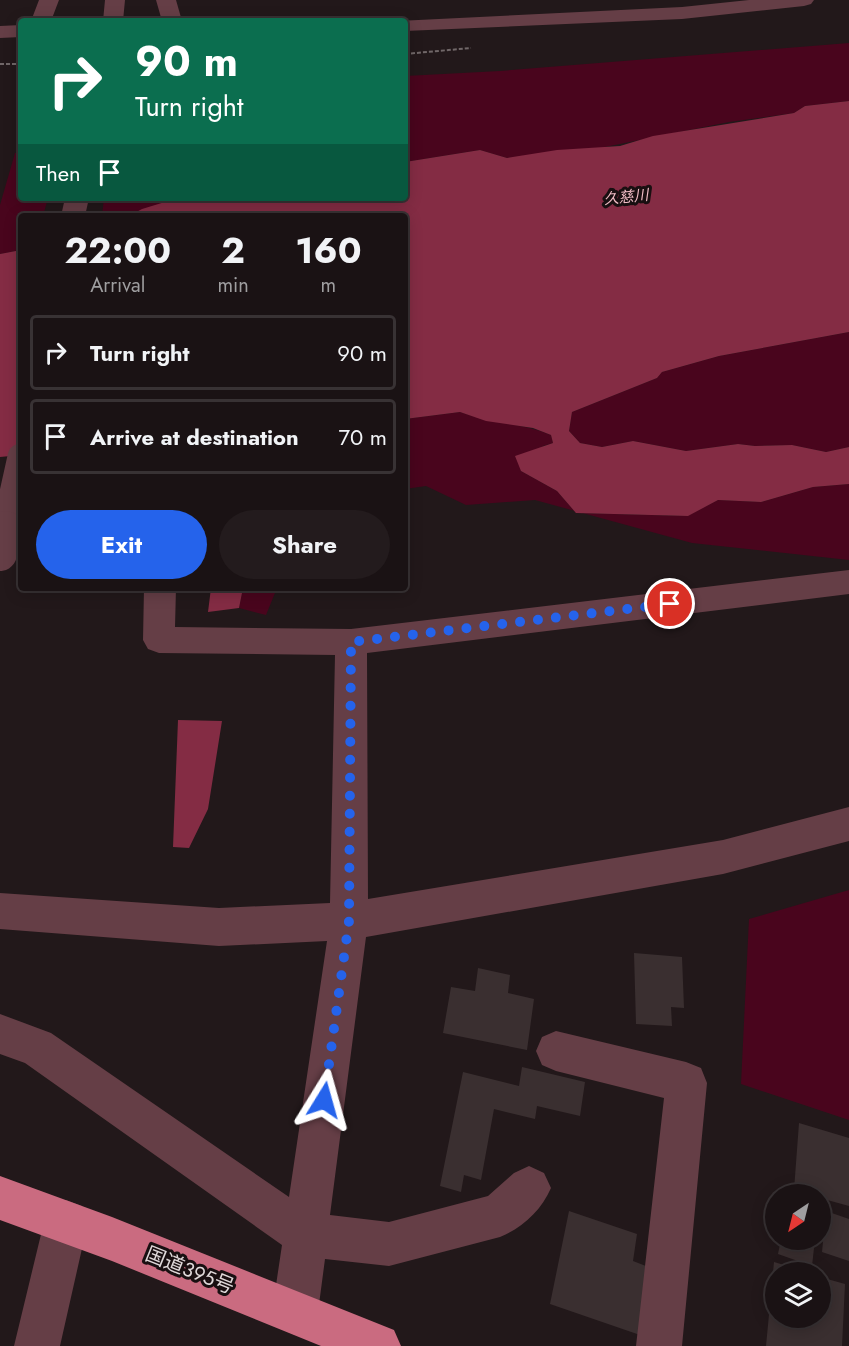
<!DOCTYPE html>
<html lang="en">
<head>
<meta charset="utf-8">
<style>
	body { margin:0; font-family:Jost,"Noto Sans JP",sans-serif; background:#231b1d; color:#f1f3f6; height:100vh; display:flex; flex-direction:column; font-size:22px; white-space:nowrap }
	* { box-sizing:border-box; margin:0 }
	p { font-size:20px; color:#9f9ea0 }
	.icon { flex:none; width:33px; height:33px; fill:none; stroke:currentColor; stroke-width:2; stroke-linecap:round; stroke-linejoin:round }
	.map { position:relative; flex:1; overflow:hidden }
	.side { position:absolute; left:18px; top:213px; width:390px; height:378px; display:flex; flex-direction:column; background:#1a1214; border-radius:6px; box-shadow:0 3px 15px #0003,0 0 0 2px #383234 }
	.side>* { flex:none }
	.top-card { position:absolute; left:18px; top:18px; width:390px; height:183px; border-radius:6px; box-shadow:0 3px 15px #0003,0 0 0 2px #383234; background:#0b6e4f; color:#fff; overflow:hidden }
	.needle { width:39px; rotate:215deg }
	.buttons { position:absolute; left:765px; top:1184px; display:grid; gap:12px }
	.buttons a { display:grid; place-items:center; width:66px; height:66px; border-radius:50%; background:#1a1214; box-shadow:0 3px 15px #0003,0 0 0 2px #383234; font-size:30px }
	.pin { position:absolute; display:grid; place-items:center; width:51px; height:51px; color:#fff; margin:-26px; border:3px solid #fff; border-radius:50%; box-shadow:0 2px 6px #0007 }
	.me { position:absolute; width:66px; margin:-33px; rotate:8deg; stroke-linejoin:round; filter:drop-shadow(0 0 4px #0008) }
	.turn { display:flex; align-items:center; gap:21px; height:126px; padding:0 18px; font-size:27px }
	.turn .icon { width:78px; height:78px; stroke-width:2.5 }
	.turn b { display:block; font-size:42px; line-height:51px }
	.then { display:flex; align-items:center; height:57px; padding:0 18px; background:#0003; gap:12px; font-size:22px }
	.eta { display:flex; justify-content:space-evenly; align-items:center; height:102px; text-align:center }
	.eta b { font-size:36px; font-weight:700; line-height:42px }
	.cta { display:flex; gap:12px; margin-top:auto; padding:12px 18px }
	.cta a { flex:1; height:69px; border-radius:36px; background:#2563eb; color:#fff; font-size:24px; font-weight:700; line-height:69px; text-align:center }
	.cta a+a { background:#231b1d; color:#f1f3f6 }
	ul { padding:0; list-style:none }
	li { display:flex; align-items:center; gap:18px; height:75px; margin:0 12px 9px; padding:0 6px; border:3px solid #383234; border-radius:6px }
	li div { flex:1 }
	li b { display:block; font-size:22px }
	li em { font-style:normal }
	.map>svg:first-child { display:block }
	.green { fill:#49051d }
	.water { fill:#842c44 }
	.building { fill:#3a2f30 }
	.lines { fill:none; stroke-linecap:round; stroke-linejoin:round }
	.path { stroke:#706768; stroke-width:2; stroke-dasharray:4 2; stroke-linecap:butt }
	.minor { fill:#653e46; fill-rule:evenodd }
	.highway { fill:#ca6b80; fill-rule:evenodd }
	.minor-bridge-far1 { stroke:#653e46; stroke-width:27 }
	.minor-bridge { stroke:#653e46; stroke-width:34 }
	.route { stroke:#2563eb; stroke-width:10; stroke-dasharray:0 18 }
	.labels { text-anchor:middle; stroke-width:6; stroke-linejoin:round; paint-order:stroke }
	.far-water-label { font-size:15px; font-style:italic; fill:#f1bdc6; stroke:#190f11 }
	.near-street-label { font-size:20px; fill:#e0d9da; stroke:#190f11 }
</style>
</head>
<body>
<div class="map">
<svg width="849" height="1346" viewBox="0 0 849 1346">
	<rect width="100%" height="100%" fill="#22181a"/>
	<path class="green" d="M849 43V101L805 106 794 113 729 122 595 149 507 158 480 150 405 162V76L500 71Z
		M15 153H21V198H48L43 216H21V250L0 254V205Z
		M104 198H181L125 216H102Z
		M849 332V447L826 452 792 445 755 446 738 444 686 451 633 441 602 447 580 443 569 431 572 412 657 378 662 372 719 356Z
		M460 412C490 423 521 423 551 435L553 443 543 446 521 471 557 491 576 513 687 516 718 500 761 502 813 487 849 484V560L692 543 535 500 466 505 426 486 405 489V419Z
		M243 588H277L266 615 239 608Z
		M849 890V1120L741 1084 749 919Z"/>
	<path class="water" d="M849 101V332L719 356 662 372 657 378 572 412 569 431 580 443 602 447 633 441 686 451 738 444 755 446 792 445 826 452 849 447V484L813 487 761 502 718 500 688 516 576 513 557 491 521 471 515 456 553 443 551 435 533 428 486 421 460 412 405 419V216H129L142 209 178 198H405V162L480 150 507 158 557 150 620 146 653 136 794 113 805 106Z
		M21 250V455L0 457V254Z
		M211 588H243L239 608 208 612Z
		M178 720 222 721 208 809 189 848 173 847Z"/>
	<path class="building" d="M634 953 682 957 684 1008 671 1007 672 1026 636 1024Z
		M478 968 510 975 508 993 534 999 527 1050 443 1033 451 987 475 991Z
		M522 1067 585 1082 580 1116 537 1106 535 1119 494 1109 481 1180 464 1175 461 1192 440 1186 463 1072 519 1086Z
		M799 1123 849 1138V1206L820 1198V1194H808L794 1190Z
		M569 1211 637 1234 633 1261 651 1268 640 1335 550 1304Z
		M826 1211 849 1219V1261L822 1252Z
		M781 1239H815L812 1266 778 1254Z
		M774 1262 804 1271 776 1272V1317H820V1277L845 1284 842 1346H766Z"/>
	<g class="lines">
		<path class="path" d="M405 54 471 48
			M0 64H21"/>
		<path class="minor" d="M39 0H59L51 21H31Z
			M105 0H125L123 21H103Z
			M156 0H176L182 21H162Z
			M749 0H814L811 4 804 6 682 19 405 31V21H398L682 7Z
			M21 25V37L0 38V26Z
			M65 198H89L85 216H61Z
			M849 570V594L367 653 368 899 723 840 849 807V841L723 874 366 937 330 1215 389 1222 488 1196 514 1173 529 1166 544 1173 551 1188C541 1211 522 1228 500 1237L389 1266 325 1259 318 1312 311 1328 295 1335 279 1328 272 1312 282 1245 25 1063 0 1054V1014L51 1033 289 1197 327 941 219 946 0 929V893L219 908 330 903 335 655 159 653 148 649 143 640 144 588H176L175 627 351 629Z
			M556 1031 686 1062 701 1068 707 1083 682 1346H636L664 1098 556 1071 542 1065 536 1051 542 1037Z
			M66 1200 82 1206 88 1222 60 1346H14L44 1222 50 1206Z"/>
		<path class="highway" d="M0 1176 112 1217 394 1330 401 1346H321L112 1261 0 1220Z"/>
		<path class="minor-bridge-far1" d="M5 529 21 457"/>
		<path class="minor-bridge" d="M0 554 6 528"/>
	</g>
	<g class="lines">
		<path class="route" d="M324 1100 349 921 351 642 670 604"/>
	</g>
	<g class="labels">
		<g class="far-water-label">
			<text transform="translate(626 197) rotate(-6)" y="5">久慈川</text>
		</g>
		<g class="near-street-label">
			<text transform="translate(190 1270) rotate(22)" y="7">国道395号</text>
		</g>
	</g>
</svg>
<div class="buttons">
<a><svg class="needle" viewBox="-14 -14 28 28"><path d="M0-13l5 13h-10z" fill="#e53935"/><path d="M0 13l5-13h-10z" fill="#9f9ea0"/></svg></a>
<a><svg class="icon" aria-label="layers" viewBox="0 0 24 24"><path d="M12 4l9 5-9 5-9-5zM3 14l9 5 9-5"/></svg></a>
</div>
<div class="pin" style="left:670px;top:604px;background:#d93025"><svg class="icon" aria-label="arrive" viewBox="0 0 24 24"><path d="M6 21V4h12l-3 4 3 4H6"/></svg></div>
<svg class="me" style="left:324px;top:1100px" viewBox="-20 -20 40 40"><path d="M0-17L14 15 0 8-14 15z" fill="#2563eb" stroke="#fff" stroke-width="4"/></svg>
<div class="top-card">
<div class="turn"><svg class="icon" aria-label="right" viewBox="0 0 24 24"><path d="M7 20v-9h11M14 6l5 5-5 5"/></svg><div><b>90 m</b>Turn right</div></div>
<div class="then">Then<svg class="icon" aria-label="arrive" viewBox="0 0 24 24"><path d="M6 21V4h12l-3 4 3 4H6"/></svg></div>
</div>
<section class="side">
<div class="eta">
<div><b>22:00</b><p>Arrival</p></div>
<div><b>2</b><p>min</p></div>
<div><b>160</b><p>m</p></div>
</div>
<ul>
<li><svg class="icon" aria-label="right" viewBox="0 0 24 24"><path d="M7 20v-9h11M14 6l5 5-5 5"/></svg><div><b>Turn right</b></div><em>90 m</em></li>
<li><svg class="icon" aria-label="arrive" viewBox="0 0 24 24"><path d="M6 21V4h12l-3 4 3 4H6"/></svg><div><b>Arrive at destination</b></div><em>70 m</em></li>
</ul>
<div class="cta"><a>Exit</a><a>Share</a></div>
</section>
</div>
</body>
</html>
